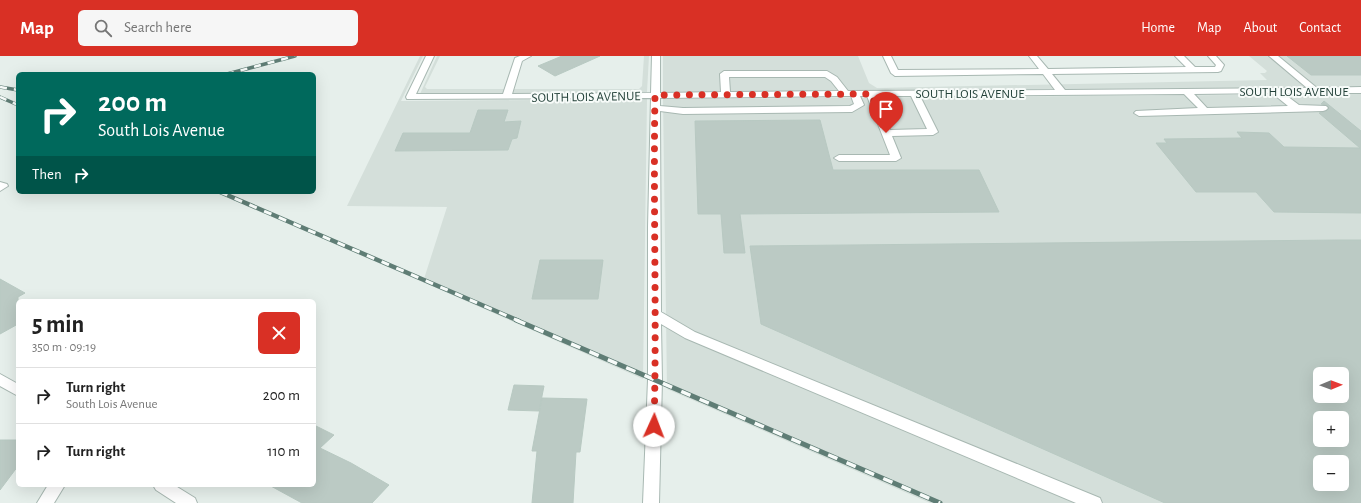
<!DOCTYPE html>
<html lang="en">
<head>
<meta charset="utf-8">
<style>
	body { margin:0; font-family:"Alegreya Sans",sans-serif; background:#f6f6f6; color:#222; height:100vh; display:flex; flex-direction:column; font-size:15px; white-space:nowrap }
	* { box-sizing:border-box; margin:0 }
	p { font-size:13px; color:#767676 }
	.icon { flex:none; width:22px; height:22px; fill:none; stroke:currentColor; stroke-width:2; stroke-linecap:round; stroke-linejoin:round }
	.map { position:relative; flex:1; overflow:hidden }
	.details { position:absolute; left:16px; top:243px; width:300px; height:188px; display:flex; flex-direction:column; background:#fff; border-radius:6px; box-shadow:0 4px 16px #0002 }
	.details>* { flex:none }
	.hud { position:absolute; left:16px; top:16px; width:300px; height:122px; border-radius:6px; box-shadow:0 4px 16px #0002; background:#00695c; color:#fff; overflow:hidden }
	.needle { width:26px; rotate:89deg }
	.controls { position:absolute; left:1313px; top:311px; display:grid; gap:8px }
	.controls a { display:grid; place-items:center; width:36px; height:36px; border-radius:6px; background:#fff; box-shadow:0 4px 16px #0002; font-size:20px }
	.pin { position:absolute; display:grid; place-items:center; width:34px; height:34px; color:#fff; margin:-41px -17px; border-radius:50% 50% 50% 0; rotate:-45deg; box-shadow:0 0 4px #0007 }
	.pin .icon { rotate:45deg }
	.me { position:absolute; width:44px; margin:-22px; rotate:2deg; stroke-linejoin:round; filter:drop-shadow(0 0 3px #0008) }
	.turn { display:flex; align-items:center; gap:14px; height:84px; padding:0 16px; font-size:18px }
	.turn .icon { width:52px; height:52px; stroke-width:2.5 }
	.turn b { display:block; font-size:28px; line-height:34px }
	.then { display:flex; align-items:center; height:38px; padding:0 16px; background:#0003; gap:8px; font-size:15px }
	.round { display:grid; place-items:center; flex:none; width:42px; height:42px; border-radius:6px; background:#f6f6f6 }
	.summary { display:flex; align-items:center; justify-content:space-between; height:68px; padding:0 16px }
	h1 { font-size:24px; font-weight:700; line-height:30px }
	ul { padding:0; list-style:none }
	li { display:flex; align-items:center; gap:12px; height:56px; padding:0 16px; border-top:1px solid #e0e0e0 }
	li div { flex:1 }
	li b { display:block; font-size:15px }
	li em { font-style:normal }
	header { display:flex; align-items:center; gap:24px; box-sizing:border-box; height:56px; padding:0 20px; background:#d93025; color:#fff }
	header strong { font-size:19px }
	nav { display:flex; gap:22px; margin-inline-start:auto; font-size:14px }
	.search { width:280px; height:36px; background:#f6f6f6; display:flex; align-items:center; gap:10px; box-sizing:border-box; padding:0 14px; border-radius:6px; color:#767676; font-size:15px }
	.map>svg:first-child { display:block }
	.built { fill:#d4dfda; fill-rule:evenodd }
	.building { fill:#bbcac4; stroke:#b8c9c2; fill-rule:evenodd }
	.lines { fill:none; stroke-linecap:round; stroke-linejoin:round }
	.minor-casing { stroke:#a8b8b2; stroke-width:2 }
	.minor { fill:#fff; fill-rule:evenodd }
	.rail-far2-casing { stroke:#5f7d75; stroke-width:3.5 }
	.rail-far1-casing { stroke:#5f7d75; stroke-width:4.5 }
	.rail-casing { stroke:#5f7d75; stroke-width:5 }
	.rail-far2 { stroke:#f7fbf9; stroke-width:2.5; stroke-dasharray:7; stroke-linecap:butt }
	.rail-far1 { stroke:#f7fbf9; stroke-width:3; stroke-dasharray:8; stroke-linecap:butt }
	.rail { stroke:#f7fbf9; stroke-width:3.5; stroke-dasharray:10; stroke-linecap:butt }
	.route { stroke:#d93025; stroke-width:7; stroke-dasharray:0 12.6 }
	.labels { text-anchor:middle; stroke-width:4; stroke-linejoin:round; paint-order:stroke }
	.far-street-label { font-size:13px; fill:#24423a; stroke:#f7fbf9 }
</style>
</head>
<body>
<header>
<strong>Map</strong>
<div class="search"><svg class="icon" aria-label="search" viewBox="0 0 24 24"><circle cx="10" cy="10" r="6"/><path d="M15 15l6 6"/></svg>Search here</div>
<nav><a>Home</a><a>Map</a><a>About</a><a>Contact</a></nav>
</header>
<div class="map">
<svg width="1361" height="447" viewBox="0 0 1361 447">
	<rect width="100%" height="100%" fill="#e6efeb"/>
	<path class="built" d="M420 0H423L401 45 647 43 643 323 423 226 447 151 347 150Z
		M437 0H440L425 31 427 33H639L642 30 644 0H649L647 36 420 38Z
		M663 0H858L869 27 877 32 1267 24 1260 17H1265L1267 15 1249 0H1361V31L663 36Z
		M1361 38V447H930L667 333 663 43ZM1320 318H1342V340H1320ZM1320 362H1342V384H1320ZM1320 406H1342V428H1320Z"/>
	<path class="building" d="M562 0H600L555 20 538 10Z
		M1287 0H1361V19H1311Z
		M1324 45 1361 75V157L1274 156 1256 136H1196L1156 87H1167L1164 83 1242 82 1237 76 1269 77 1284 91 1360 92 1319 57 1326 55 1329 53 1327 49 1321 48Z
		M478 54H508L504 66 521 65 517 82 512 83 508 94 395 95 403 77H470Z
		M820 64 833 114H979L999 156 740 158 745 197H724L721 158H698L695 65Z
		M1338 184H1361V447H1165L761 268 750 190ZM1320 318H1342V340H1320ZM1320 362H1342V384H1320ZM1320 406H1342V428H1320Z
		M540 204H603L598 243H532Z
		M0 223 25 237 18 241V268L0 278Z
		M514 329 544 330 539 355 508 354Z
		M542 342 587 343 580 396H576L573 447H532L537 395H532Z
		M314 369 334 379 320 392 351 407 389 429 372 447H302L269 429H314Z
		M0 384H18V410L0 434Z"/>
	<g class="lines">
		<defs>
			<path id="minor" d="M426 0H434L416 38H503L515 2 520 0H531L522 5 512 38 651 37 652 0H660V37L721 36 720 18 724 15H827L837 21 848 35 1055 34 1043 18 895 20 891 17 883 0H891L898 14 1039 13 1029 0H1037L1048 13 1186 11 1175 0H1184L1195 11H1215L1216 9 1208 0H1216L1224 9 1221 15 1218 16 1052 18 1065 34 1307 32 1269 0H1278L1317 32 1361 31V37H1283L1299 49 1326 50 1328 52 1326 54 1323 55 1139 60 1134 57 1136 55 1198 52 1184 38 920 40 938 76 933 79 892 80 901 102 896 105H839L834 102 839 99H890L867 40H860L864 49 852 56 683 58 660 55 661 256 695 276 1100 442 1102 447H1076L685 282 661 268 662 324 659 447H643L648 324V171L651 42 407 43 406 41ZM729 21H825L831 25 839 35 730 36ZM1272 37 1288 50 1207 52 1194 38ZM845 40H851L854 48 850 50 683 52 660 50V42ZM876 40H911L927 73 890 74Z
				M0 126 7 128 8 130 0 135Z
				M0 318 18 328V340L0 330Z
				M48 429H65L54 447H37Z
				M153 429H174L195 442 197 447H176L156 434Z"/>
		</defs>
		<use href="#minor" class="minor-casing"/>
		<use href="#minor" class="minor"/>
		<defs>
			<path id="rail-far2" d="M227 18 295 0
				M0 31 18 34
				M0 41 18 49"/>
			<path id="rail-far1" d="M220 136 519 265"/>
			<path id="rail" d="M516 264 940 447"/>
		</defs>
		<use href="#rail-far2" class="rail-far2-casing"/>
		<use href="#rail-far1" class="rail-far1-casing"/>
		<use href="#rail" class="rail-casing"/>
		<use href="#rail-far2" class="rail-far2"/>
		<use href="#rail-far1" class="rail-far1"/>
		<use href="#rail" class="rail"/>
	</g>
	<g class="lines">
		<path class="route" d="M654 370C657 260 653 149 655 39L871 38 886 77"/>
	</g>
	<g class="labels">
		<g class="far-street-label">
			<text x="1294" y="40">SOUTH LOIS AVENUE</text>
			<text x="970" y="42">SOUTH LOIS AVENUE</text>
			<text transform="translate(586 40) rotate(-1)" y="5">SOUTH LOIS AVENUE</text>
		</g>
	</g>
</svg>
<div class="controls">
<a><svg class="needle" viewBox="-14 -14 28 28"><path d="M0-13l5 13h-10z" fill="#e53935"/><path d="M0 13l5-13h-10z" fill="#767676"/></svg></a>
<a>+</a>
<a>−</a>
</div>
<div class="pin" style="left:886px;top:77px;background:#d93025"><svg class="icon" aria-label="arrive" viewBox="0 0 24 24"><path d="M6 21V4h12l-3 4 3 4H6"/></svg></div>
<svg class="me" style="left:654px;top:370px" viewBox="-20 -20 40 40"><circle r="19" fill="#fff"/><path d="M0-13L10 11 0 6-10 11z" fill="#d93025"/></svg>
<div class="hud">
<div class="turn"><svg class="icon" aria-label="right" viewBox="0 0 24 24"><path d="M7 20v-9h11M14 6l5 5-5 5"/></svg><div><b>200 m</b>South Lois Avenue</div></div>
<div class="then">Then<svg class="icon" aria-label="right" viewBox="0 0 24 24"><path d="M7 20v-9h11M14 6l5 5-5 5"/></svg></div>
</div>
<section class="details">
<div class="summary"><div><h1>5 min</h1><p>350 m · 09:19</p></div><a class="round" style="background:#d93025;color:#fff"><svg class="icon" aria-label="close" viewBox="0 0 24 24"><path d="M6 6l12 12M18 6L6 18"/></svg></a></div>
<ul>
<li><svg class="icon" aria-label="right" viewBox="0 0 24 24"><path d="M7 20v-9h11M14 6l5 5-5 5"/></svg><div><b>Turn right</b><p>South Lois Avenue</p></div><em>200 m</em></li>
<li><svg class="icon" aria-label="right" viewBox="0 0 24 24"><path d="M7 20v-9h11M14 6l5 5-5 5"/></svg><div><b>Turn right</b></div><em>110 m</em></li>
</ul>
</section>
</div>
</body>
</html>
